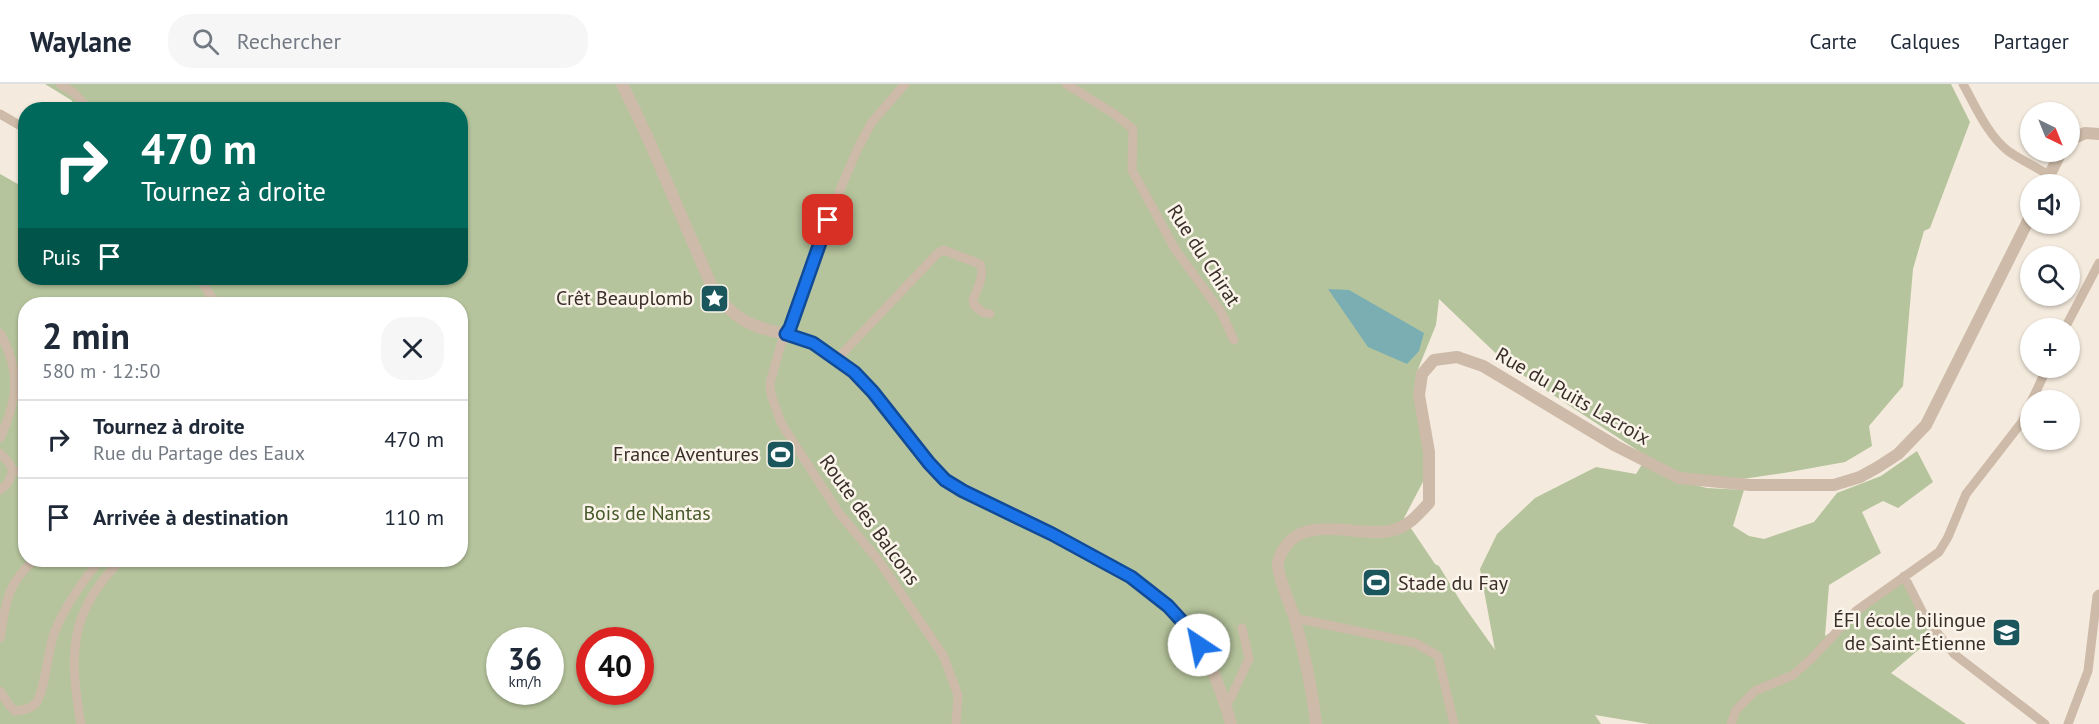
<!DOCTYPE html>
<html lang="fr">
<head>
<meta charset="utf-8">
<style>
	body { margin:0; font-family:"PT Sans",sans-serif; background:#f6f6f7; color:#1f2937; height:100vh; display:flex; flex-direction:column; font-size:22px; white-space:nowrap }
	* { box-sizing:border-box; margin:0 }
	p { font-size:20px; color:#747a83 }
	.icon { flex:none; width:33px; height:33px; fill:none; stroke:currentColor; stroke-width:2; stroke-linecap:round; stroke-linejoin:round }
	.map { position:relative; flex:1; overflow:hidden }
	.sheet { position:absolute; left:18px; top:213px; width:450px; height:270px; display:flex; flex-direction:column; background:#fff; border-radius:24px; box-shadow:0 2px 4px #0004 }
	.sheet>* { flex:none }
	.guide { position:absolute; left:18px; top:18px; width:450px; height:183px; border-radius:24px; box-shadow:0 2px 4px #0004; background:#00695c; color:#fff; overflow:hidden }
	.needle { width:39px; rotate:137deg }
	.buttons { position:absolute; left:2020px; top:18px; display:grid; gap:12px }
	.buttons a { display:grid; place-items:center; width:60px; height:60px; border-radius:50%; background:#fff; box-shadow:0 2px 4px #0004; font-size:30px }
	.speed { position:absolute; left:486px; top:543px; display:flex; gap:12px; font-size:30px; font-weight:700; text-align:center }
	.speed>* { display:grid; place-content:center; width:78px; height:78px; border-radius:50%; background:#fff; box-shadow:0 2px 4px #0004; line-height:1 }
	.speed small { font-size:15px; font-weight:400 }
	.speed .limit { border:9px solid #d22; background:#fff; color:#111 }
	.pin { position:absolute; display:grid; place-items:center; width:51px; height:51px; color:#fff; margin:-26px; border-radius:12px; box-shadow:0 3px 9px #0006 }
	.me { position:absolute; width:66px; margin:-33px; rotate:326deg; stroke-linejoin:round; filter:drop-shadow(0 0 4px #0008) }
	.turn { display:flex; align-items:center; gap:21px; height:126px; padding:0 24px; font-size:27px }
	.turn .icon { width:78px; height:78px; stroke-width:2.5 }
	.turn b { display:block; font-size:42px; line-height:51px }
	.then { display:flex; align-items:center; height:57px; padding:0 24px; background:#0003; gap:12px; font-size:22px }
	.round { display:grid; place-items:center; flex:none; width:63px; height:63px; border-radius:24px; background:#f6f6f7 }
	.head { display:flex; align-items:center; justify-content:space-between; height:102px; padding:0 24px }
	h1 { font-size:36px; font-weight:600; line-height:45px }
	ul { padding:0; list-style:none }
	li { display:flex; align-items:center; gap:18px; height:78px; padding:0 24px; border-top:2px solid #e0e1e3 }
	li div { flex:1 }
	li b { display:block; font-size:22px }
	li em { font-style:normal }
	header { display:flex; align-items:center; gap:36px; box-sizing:border-box; height:84px; padding:0 30px; background:#fff; border-bottom:2px solid #e0e1e3 }
	header strong { font-size:28px }
	nav { display:flex; gap:33px; margin-inline-start:auto; font-size:21px }
	.search { width:420px; height:54px; background:#f6f6f7; display:flex; align-items:center; gap:15px; box-sizing:border-box; padding:0 21px; border-radius:24px; color:#747a83; font-size:22px }
	.map>svg:first-child { display:block }
	.green { fill:#b5c49c; fill-rule:evenodd }
	.water { fill:#7aaeb2 }
	.lines { fill:none; stroke-linecap:round; stroke-linejoin:round }
	.minor { stroke:#cdbaa8; stroke-width:9 }
	.tertiary { stroke:#cdbaa8; stroke-width:12 }
	.route-casing { stroke:#114b97; stroke-width:15 }
	.route { stroke:#1a73e8; stroke-width:10 }
	.labels { text-anchor:middle; stroke-width:5; stroke-linejoin:round; paint-order:stroke }
	.street-label { font-size:20px; fill:#392e28; stroke:#fbf4ea }
	.poi-label { font-size:20px; fill:#392e28; stroke:#fbf4ea; text-anchor:end }
	.park-label { font-size:20px; fill:#46592b; stroke:#fbf4ea }
</style>
</head>
<body>
<header>
<strong>Waylane</strong>
<div class="search"><svg class="icon" aria-label="search" viewBox="0 0 24 24"><circle cx="10" cy="10" r="6"/><path d="M15 15l6 6"/></svg>Rechercher</div>
<nav><a>Carte</a><a>Calques</a><a>Partager</a></nav>
</header>
<div class="map">
<svg width="2099" height="640" viewBox="0 0 2099 640">
	<rect width="100%" height="100%" fill="#f4eadd"/>
	<path class="green" d="M45 0H1951L1970 38 1930 144 1924 147 1913 185 1903 302 1869 342 1872 362 1845 378 1784 389 1742 395 1680 390 1640 368 1509 282 1439 215 1436 241 1416 290 1426 392 1404 434 1435 480 1439 482 1461 518 1495 566 1480 485 1497 450 1535 414 1596 383 1636 390 1643 379 1678 397 1707 404 1744 406 1733 442 1749 452 1764 455 1814 438 1837 409 1881 392 1917 367 1933 398 1898 424 1883 417 1862 428 1881 469 1829 501 1825 552C1852 537 1877 516 1903 498L1920 527 1919 535 1935 552 1891 589 1966 640H1649L1595 631 1601 640H0V90L25 104 26 194H460V26L79 25 71 16ZM26 220H460V476H26ZM500 556H550V608H500ZM590 556H640V608H590Z"/>
	<path class="water" d="M1328 205 1349 206 1424 249 1419 267 1407 280 1368 263Z"/>
	<g class="lines">
		<path class="minor" d="M60 0 74 9 90 26
			M905 0 872 38 858 64 842 101 790 244 781 260 770 299 771 310 781 339 839 429 879 477 943 571 958 611 956 640
			M1066 0 1113 29 1133 45 1132 86 1175 165 1221 228 1234 256
			M1963 0C1976 23 1987 50 2008 67 2021 76 2036 83 2049 91
			M0 30 26 45
			M199 194 216 220
			M2065 244 2099 179
			M0 249C21 288 18 315 0 354
			M837 275 937 170 943 166 980 180C985 191 977 205 973 216L974 221 982 228 990 230
			M2032 316 2047 284
			M0 369 9 379 13 388 7 400 0 406
			M13 388 26 386
			M1904 492 1925 533 1954 570 2045 640
			M1294 534 1415 559 1438 572 1454 640
			M0 554C6 519 6 501 34 476
			M0 607 9 621 15 627C23 626 31 625 36 619 46 605 47 566 55 547 66 520 82 498 100 476
			M1226 621 1231 613 1249 575 1242 544
			M81 640C69 572 68 528 121 476
			M1731 640 1736 626 1755 607 1793 591 1812 574 1856 527 1939 468 1948 453 1966 410 2022 338 2031 318
			M2068 640 2088 587 2097 512 2099 510"/>
		<path class="tertiary" d="M622 0 647 52 712 203C746 259 782 238 827 268 859 289 882 319 905 349 917 365 930 385 947 397 968 412 993 420 1016 431 1040 443 1064 457 1088 470 1125 491 1168 511 1192 548 1210 576 1222 608 1231 640
			M2070 56 2085 49 2099 50
			M2045 100 2061 68
			M1316 640C1312 604 1304 567 1294 532 1290 521 1277 490 1278 480 1278 476 1282 467 1285 463 1309 428 1364 457 1397 445 1411 440 1419 429 1429 419V368L1419 311 1422 290 1434 276 1457 273 1483 282 1616 362 1679 394 1750 401H1834L1860 393 1878 383 1898 370 1926 341 2031 131"/>
	</g>
	<g class="lines">
		<defs>
			<path id="route" d="M828 136 790 244 786 250 813 259 854 288 873 308 929 379 945 396 963 407 1052 450 1131 493 1168 522 1191 547 1199 561"/>
		</defs>
		<use href="#route" class="route-casing"/>
		<use href="#route" class="route"/>
	</g>
	<defs>
		<symbol id="sight-square" viewBox="-11 -11 22 22"><rect x="-9" y="-9" width="18" height="18" rx="4" fill="#1b565d" stroke="#fbf4ea"/><path d="M0-6L1.8-2.2L6-1.7L2.9 1.2L3.7 5.4L0 3.3L-3.7 5.4L-2.9 1.2L-6-1.7L-1.8-2.2Z" fill="#fff"/></symbol>
		<symbol id="stadium-square" viewBox="-11 -11 22 22"><rect x="-9" y="-9" width="18" height="18" rx="4" fill="#1b565d" stroke="#fbf4ea"/><path d="M0-5a6.5 5 0 1 0 0 10a6.5 5 0 1 0 0-10ZM-3.5-1.8h7v3.6h-7Z" fill="#fff"/></symbol>
		<symbol id="school-square" viewBox="-11 -11 22 22"><rect x="-9" y="-9" width="18" height="18" rx="4" fill="#1b565d" stroke="#fbf4ea"/><path d="M0-5L7-2L0 1L-7-2ZM-4 1L0 2.5L4 1V4Q0 6-4 4Z" fill="#fff"/></symbol>
	</defs>
	<g fill-rule="evenodd">
		<use href="#sight-square" x="698" y="198" width="33" height="33"/>
		<use href="#stadium-square" x="764" y="354" width="33" height="33"/>
		<use href="#stadium-square" x="1360" y="482" width="33" height="33"/>
		<use href="#school-square" x="1990" y="532" width="33" height="33"/>
	</g>
	<g class="labels">
		<g class="street-label">
			<text transform="translate(1204 171) rotate(57)" y="7">Rue du Chirat</text>
			<text transform="translate(1573 312) rotate(30)" y="7">Rue du Puits Lacroix</text>
			<text transform="translate(870 436) rotate(54)" y="7">Route des Balcons</text>
		</g>
		<g class="poi-label">
			<text x="693" y="221">Crêt Beauplomb</text>
			<text x="759" y="377">France Aventures</text>
			<text x="1398" y="506" text-anchor="start">Stade du Fay</text>
			<text x="1986" y="543">ÉFI école bilingue<tspan x="1986" dy="23">de Saint-Étienne</tspan></text>
		</g>
		<g class="park-label">
			<text x="647" y="436">Bois de Nantas</text>
		</g>
	</g>
</svg>
<div class="buttons">
<a><svg class="needle" viewBox="-14 -14 28 28"><path d="M0-13l5 13h-10z" fill="#e53935"/><path d="M0 13l5-13h-10z" fill="#747a83"/></svg></a>
<a><svg class="icon" aria-label="sound" viewBox="0 0 24 24"><path d="M4 9h4l5-4v14l-5-4H4zM17 9q2 3 0 6"/></svg></a>
<a><svg class="icon" aria-label="search" viewBox="0 0 24 24"><circle cx="10" cy="10" r="6"/><path d="M15 15l6 6"/></svg></a>
<a>+</a>
<a>−</a>
</div>
<div class="speed"><div>36<small>km/h</small></div><div class="limit">40</div></div>
<div class="pin" style="left:828px;top:136px;background:#d93025"><svg class="icon" aria-label="arrive" viewBox="0 0 24 24"><path d="M6 21V4h12l-3 4 3 4H6"/></svg></div>
<svg class="me" style="left:1199px;top:561px" viewBox="-20 -20 40 40"><circle r="19" fill="#fff"/><path d="M0-13L10 11 0 6-10 11z" fill="#1a73e8"/></svg>
<div class="guide">
<div class="turn"><svg class="icon" aria-label="right" viewBox="0 0 24 24"><path d="M7 20v-9h11M14 6l5 5-5 5"/></svg><div><b>470 m</b>Tournez à droite</div></div>
<div class="then">Puis<svg class="icon" aria-label="arrive" viewBox="0 0 24 24"><path d="M6 21V4h12l-3 4 3 4H6"/></svg></div>
</div>
<section class="sheet">
<div class="head"><div><h1>2 min</h1><p>580 m · 12:50</p></div><a class="round"><svg class="icon" aria-label="close" viewBox="0 0 24 24"><path d="M6 6l12 12M18 6L6 18"/></svg></a></div>
<ul>
<li><svg class="icon" aria-label="right" viewBox="0 0 24 24"><path d="M7 20v-9h11M14 6l5 5-5 5"/></svg><div><b>Tournez à droite</b><p>Rue du Partage des Eaux</p></div><em>470 m</em></li>
<li><svg class="icon" aria-label="arrive" viewBox="0 0 24 24"><path d="M6 21V4h12l-3 4 3 4H6"/></svg><div><b>Arrivée à destination</b></div><em>110 m</em></li>
</ul>
</section>
</div>
</body>
</html>
